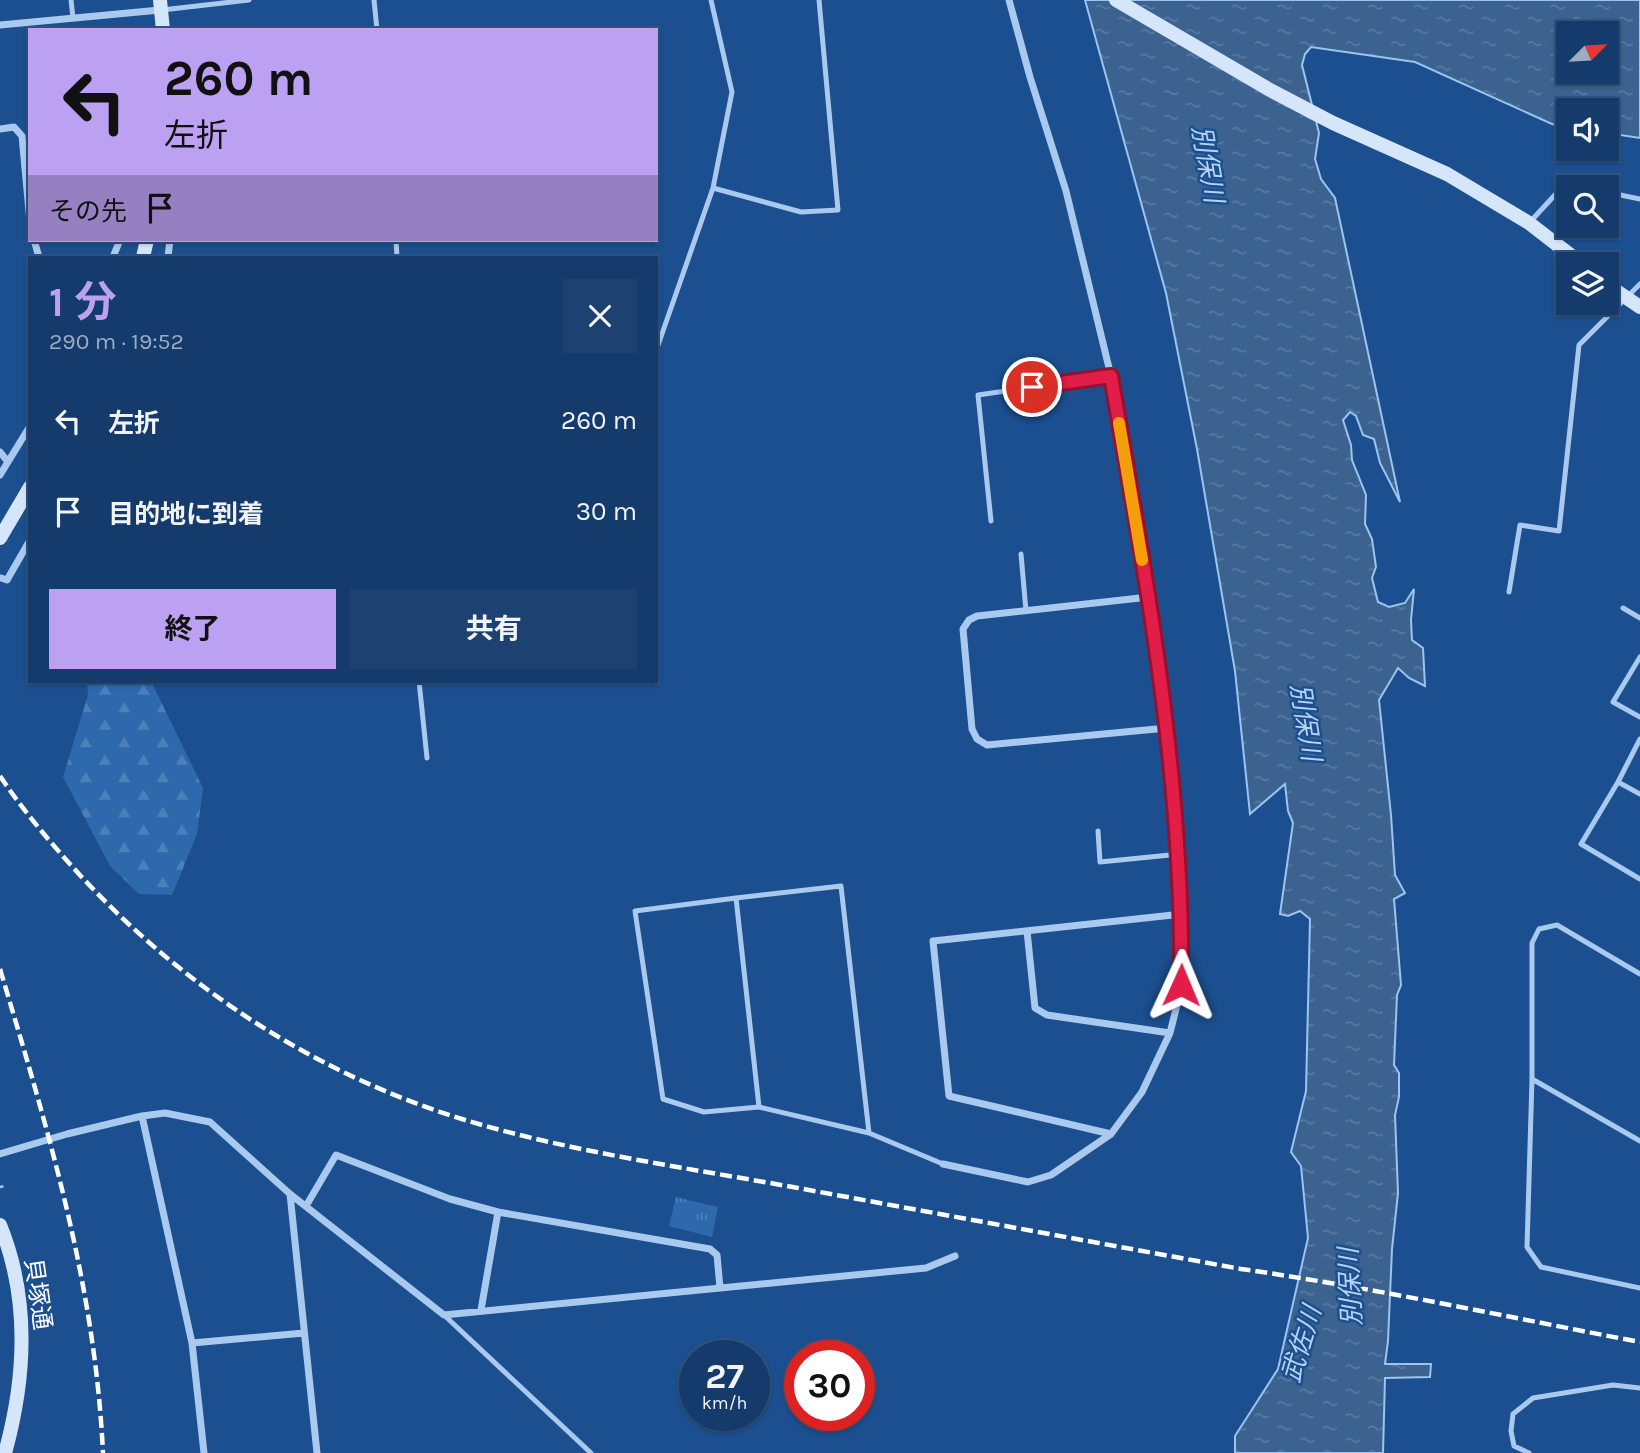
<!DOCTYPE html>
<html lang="ja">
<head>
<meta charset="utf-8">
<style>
	body { margin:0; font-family:Karla,"Noto Sans JP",sans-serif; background:#1d4271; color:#f1f3f6; height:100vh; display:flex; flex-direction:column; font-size:26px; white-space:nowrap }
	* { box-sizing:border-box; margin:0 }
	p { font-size:23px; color:#9dadc1 }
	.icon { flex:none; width:38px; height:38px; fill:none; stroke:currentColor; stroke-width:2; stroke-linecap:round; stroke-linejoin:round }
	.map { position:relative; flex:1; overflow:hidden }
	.drawer { position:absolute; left:28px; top:256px; width:630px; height:427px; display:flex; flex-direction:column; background:#143b6b; border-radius:0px; box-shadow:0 2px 5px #0004,0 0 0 2px #33557e }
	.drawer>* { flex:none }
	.banner { position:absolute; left:28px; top:28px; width:630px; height:214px; border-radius:0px; box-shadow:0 2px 5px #0004,0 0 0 2px #33557e; background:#bca0f2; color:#111; overflow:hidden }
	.needle { width:46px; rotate:66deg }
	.tools { position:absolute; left:1556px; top:21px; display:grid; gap:14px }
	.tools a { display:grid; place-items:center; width:63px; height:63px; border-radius:0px; background:#143b6b; box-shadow:0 2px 5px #0004,0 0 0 2px #33557e; font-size:35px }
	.speed { position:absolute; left:679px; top:1340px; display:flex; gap:14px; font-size:35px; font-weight:700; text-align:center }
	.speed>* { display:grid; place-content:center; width:91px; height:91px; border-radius:50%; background:#143b6b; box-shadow:0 2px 5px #0004,0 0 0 2px #33557e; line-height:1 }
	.speed small { font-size:18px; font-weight:400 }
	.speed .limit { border:10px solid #d22; background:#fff; color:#111 }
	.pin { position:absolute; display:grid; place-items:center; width:60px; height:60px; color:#fff; margin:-30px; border:4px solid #fff; border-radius:50%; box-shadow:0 2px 7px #0007 }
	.me { position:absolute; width:77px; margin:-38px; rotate:1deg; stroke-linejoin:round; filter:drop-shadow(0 0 5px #0008) }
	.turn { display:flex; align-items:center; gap:24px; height:147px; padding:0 21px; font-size:32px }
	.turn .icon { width:91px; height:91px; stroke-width:2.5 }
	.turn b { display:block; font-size:49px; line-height:60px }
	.then { display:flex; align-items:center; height:66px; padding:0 21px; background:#0003; gap:14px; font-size:26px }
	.round { display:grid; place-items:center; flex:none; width:74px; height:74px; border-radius:0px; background:#1d4271 }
	.summary { display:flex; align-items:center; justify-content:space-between; height:119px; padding:0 21px }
	h1 { font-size:42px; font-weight:700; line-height:52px; color:#bca0f2 }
	.cta { display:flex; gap:14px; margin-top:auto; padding:14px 21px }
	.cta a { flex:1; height:80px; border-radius:0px; background:#bca0f2; color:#111; font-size:28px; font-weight:700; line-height:80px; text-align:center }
	.cta a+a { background:#1d4271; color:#f1f3f6 }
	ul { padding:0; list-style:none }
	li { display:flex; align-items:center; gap:21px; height:91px; padding:0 21px }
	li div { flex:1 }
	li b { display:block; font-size:26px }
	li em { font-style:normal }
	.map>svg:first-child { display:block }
	.forest { fill:url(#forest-firs) }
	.park { fill:url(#park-tufts) }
	.water { fill:url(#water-ripples); stroke:#9cc4f0; stroke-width:2; fill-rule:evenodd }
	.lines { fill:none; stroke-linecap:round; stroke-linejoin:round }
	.path { stroke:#a9c9ee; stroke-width:2.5; stroke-dasharray:3.5 5; stroke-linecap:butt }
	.lane { stroke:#a9c9ee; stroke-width:5 }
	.street { stroke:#a9c9ee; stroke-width:7 }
	.secondary { stroke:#d6e6fa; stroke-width:14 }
	.rail { stroke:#fff; stroke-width:4.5; stroke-dasharray:12 5; stroke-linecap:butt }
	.route-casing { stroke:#92132f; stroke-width:18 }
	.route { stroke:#e11d48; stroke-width:12 }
	.slow { stroke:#f59e0b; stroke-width:12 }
	.labels { text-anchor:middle; stroke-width:5; stroke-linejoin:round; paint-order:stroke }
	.street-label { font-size:24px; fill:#fff; stroke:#1b4f8f }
	.water-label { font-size:26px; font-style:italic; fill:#b5d3f5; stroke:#1b4f8f }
</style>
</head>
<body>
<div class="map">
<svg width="1640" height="1453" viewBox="0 0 1640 1453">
	<defs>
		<pattern id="forest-firs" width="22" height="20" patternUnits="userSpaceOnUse" patternTransform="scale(1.75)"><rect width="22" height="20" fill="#2e69ad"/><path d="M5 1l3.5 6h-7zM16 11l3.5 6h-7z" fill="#4d80b9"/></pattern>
		<pattern id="park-tufts" width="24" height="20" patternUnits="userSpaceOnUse" patternTransform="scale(1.75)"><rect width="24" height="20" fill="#2e69ad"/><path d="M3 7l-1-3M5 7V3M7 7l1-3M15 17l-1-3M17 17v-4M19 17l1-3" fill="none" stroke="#4d80b9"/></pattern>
		<pattern id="water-ripples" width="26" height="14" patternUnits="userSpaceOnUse" patternTransform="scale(1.75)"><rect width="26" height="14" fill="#3c6290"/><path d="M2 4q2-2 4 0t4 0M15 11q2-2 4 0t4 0" fill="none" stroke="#597aa1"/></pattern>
	</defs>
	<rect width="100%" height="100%" fill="#1b4f8f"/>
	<path class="forest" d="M87 681H151L203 788 197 834 172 895 139 894 110 866 63 777 88 695Z"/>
	<path class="park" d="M676 1197 718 1207 712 1237 669 1226Z"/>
	<path class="water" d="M1085 0H1640V138L1607 133 1606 110H1568V127L1552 124 1415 62 1311 47 1305 54 1302 65 1319 133 1315 159 1321 179 1335 198 1400 502 1380 463 1374 439 1363 435 1356 416 1350 412 1343 420 1351 445 1352 460 1366 495 1365 524 1372 539 1376 567 1372 578 1378 602 1389 607 1405 603 1414 589 1411 620 1412 640 1423 648 1425 686 1409 678 1398 668 1379 700 1391 815 1395 875 1405 893 1394 899 1401 985 1397 995 1394 1065 1399 1073V1097L1395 1115 1398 1193 1392 1249 1388 1341 1385 1364H1431L1430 1377 1385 1378 1383 1453H1235V1436L1278 1369 1308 1238 1301 1166 1291 1152 1306 1091 1310 919 1300 911 1288 916 1280 914 1293 823 1288 811 1285 784 1250 814 1235 671 1197 449 1166 293ZM1568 33H1606V72H1568Z"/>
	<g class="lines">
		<path class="path" d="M0 1187 5 1186"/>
		<path class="lane" d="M71 0 73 18
			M374 0 377 30
			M162 10 249 0
			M713 188 801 212 838 210 819 0
			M1606 192 1640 199
			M1530 222 1565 184 1580 187
			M396 240 397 257
			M656 351 713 188 732 92 711 0
			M991 521 978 395 1111 376
			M1021 554 1026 611
			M1509 592 1520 525 1559 531 1579 345 1640 284
			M1623 608 1640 618
			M1640 657 1613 702 1640 717
			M419 681 427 758
			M1640 739 1618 782 1640 794
			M1618 782 1581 844 1640 879
			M1098 831 1100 862 1180 854
			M736 898 841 886 869 1133
			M1640 974 1557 925 1539 929 1532 943V1079L1527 1247 1541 1267 1640 1288
			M1532 1079 1640 1141
			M759 1107 736 898 635 911 663 1099 704 1112 759 1107 869 1133 943 1164
			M444 1315 591 1453
			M1529 1453 1514 1446 1511 1431 1513 1414 1533 1398 1613 1385 1640 1388"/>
		<path class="street" d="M0 25 160 10
			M0 129 14 127 22 136 30 222
			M34 240 39 257
			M113 257 120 240
			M168 257 170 240
			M0 452 8 462
			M0 475 30 426
			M1 578 7 580 30 540
			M1149 597 977 616 969 620 963 629 972 729 977 739 987 745 1167 728
			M1027 931 1035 1008 1047 1015 1170 1033
			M142 1116 192 1343 204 1453
			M1111 1134 949 1096 933 941 1182 914
			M0 1154 67 1134 142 1116 165 1113 210 1122 290 1194 444 1315 926 1268 955 1256
			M943 1164 1028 1182 1051 1175 1111 1134 1142 1092 1170 1033 1182 985 1180 854 1167 728 1149 597 1111 376 1066 191 1030 77 1009 0
			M290 1194 317 1453
			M306 1206 336 1155 450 1199 498 1212 710 1249 717 1255 720 1288
			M481 1310 498 1212
			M192 1343 304 1333"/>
		<path class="secondary" d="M160 0 163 30
			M1116 0 1270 90 1333 123 1447 174 1529 223 1582 264
			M143 257 147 240
			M1606 284 1640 307
			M0 538 30 487
			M0 1225C30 1299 26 1377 5 1453"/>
		<path class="rail" d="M0 776C20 806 44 835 69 863 175 982 311 1073 465 1120 571 1152 688 1168 798 1188 945 1215 1093 1242 1241 1269 1375 1288 1507 1317 1640 1342
			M0 969C48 1130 95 1284 103 1453"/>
	</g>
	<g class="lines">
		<defs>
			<path id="route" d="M1032 387 1111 376C1146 578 1184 780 1181 985"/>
		</defs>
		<use href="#route" class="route-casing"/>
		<use href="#route" class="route"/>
		<path class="slow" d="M1119 423 1142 560"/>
	</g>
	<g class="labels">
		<g class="street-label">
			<text transform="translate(38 1294) rotate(82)" y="8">貝塚通</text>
		</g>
		<g class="water-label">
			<text transform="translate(1208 164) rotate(80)" y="9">別保川</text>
			<text transform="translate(1306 722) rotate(81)" y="9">別保川</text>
			<text transform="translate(1350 1287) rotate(-93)" y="9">別保川</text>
			<text transform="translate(1301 1344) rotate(-73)" y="9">武佐川</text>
		</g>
	</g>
</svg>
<div class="tools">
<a><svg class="needle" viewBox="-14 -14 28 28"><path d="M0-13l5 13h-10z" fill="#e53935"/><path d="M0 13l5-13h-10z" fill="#9dadc1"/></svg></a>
<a><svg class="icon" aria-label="sound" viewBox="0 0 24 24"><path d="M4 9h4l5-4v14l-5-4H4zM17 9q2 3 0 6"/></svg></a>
<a><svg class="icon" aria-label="search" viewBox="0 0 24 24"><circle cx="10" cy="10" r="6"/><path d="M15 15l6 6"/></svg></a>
<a><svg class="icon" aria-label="layers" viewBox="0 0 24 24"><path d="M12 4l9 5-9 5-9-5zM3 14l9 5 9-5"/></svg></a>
</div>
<div class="speed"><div>27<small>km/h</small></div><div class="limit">30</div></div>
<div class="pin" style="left:1032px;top:387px;background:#d93025"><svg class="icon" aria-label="arrive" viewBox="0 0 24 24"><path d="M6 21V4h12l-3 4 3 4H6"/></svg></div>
<svg class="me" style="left:1181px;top:985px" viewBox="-20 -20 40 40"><path d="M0-17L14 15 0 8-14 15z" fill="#e11d48" stroke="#fff" stroke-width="4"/></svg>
<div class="banner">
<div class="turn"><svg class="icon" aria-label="left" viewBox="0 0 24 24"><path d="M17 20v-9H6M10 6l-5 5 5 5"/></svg><div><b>260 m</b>左折</div></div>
<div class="then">その先<svg class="icon" aria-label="arrive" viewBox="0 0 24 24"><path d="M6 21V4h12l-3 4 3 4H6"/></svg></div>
</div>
<section class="drawer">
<div class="summary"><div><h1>1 分</h1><p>290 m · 19:52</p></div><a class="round"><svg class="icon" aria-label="close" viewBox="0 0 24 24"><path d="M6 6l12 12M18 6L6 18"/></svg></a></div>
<ul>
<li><svg class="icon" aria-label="left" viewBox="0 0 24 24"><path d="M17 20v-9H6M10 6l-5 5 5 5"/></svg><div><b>左折</b></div><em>260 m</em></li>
<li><svg class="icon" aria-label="arrive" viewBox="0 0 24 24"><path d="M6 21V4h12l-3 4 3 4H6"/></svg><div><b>目的地に到着</b></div><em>30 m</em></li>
</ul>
<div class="cta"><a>終了</a><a>共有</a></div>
</section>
</div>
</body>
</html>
